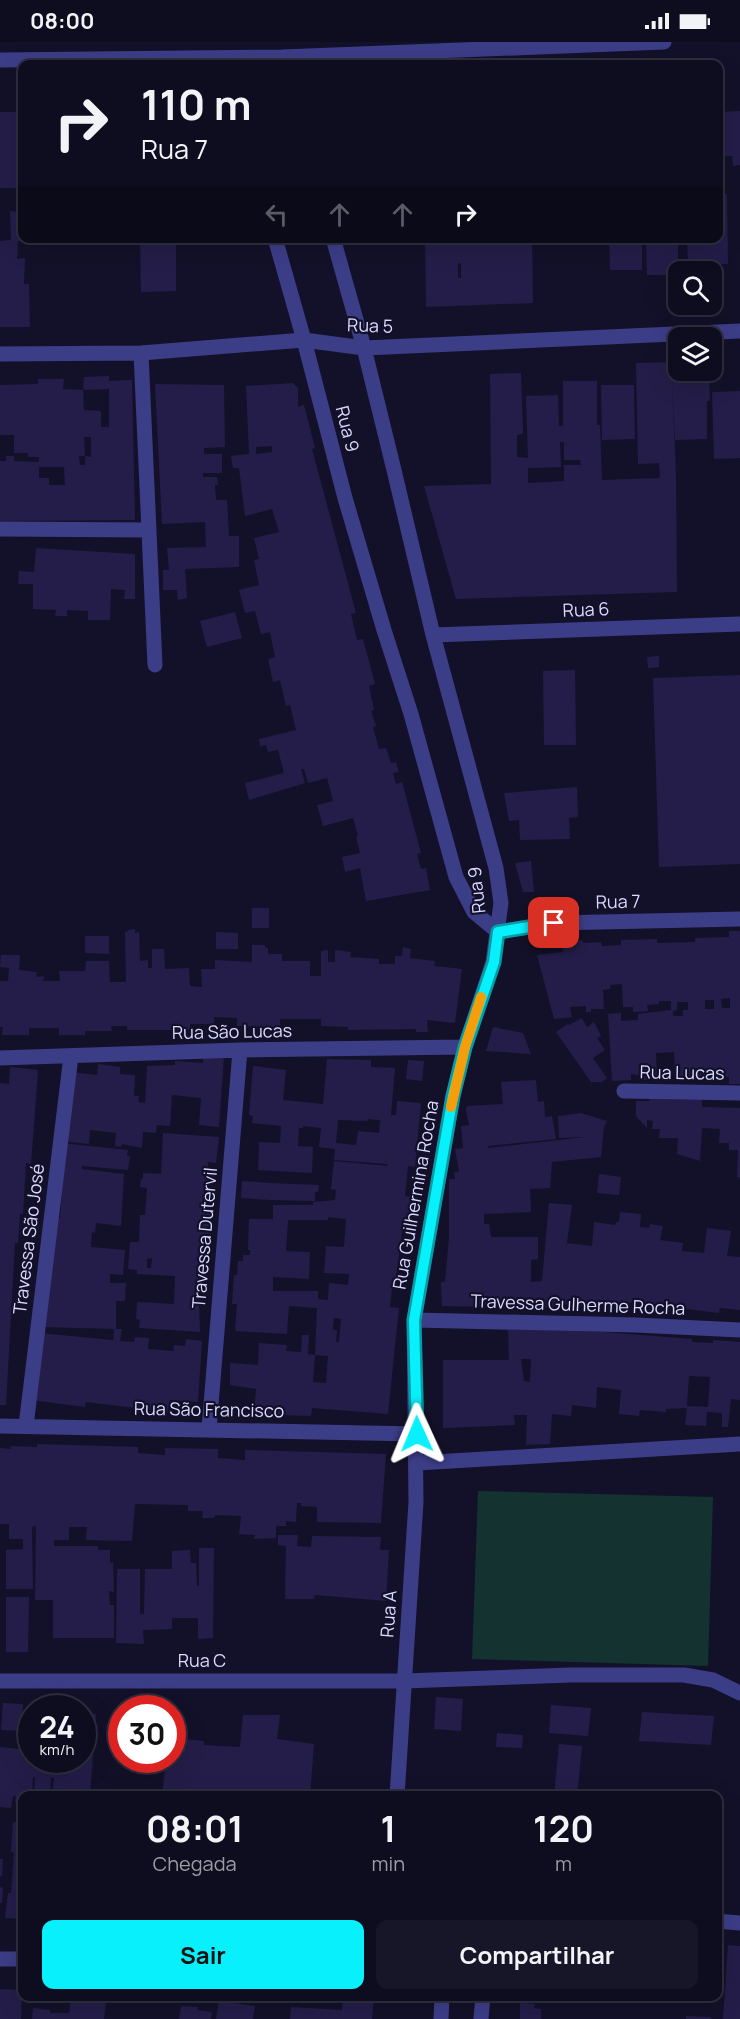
<!DOCTYPE html>
<html lang="pt">
<head>
<meta charset="utf-8">
<style>
	body { margin:0; font-family:Manrope,sans-serif; background:#171628; color:#f1f3f6; height:100vh; display:flex; flex-direction:column; font-size:22px; white-space:nowrap }
	* { box-sizing:border-box; margin:0 }
	p { font-size:20px; color:#9b9ca4 }
	.icon { flex:none; width:33px; height:33px; fill:none; stroke:currentColor; stroke-width:2; stroke-linecap:round; stroke-linejoin:round }
	.map { position:relative; flex:1; overflow:hidden }
	.panel { position:absolute; left:18px; top:1749px; width:704px; height:210px; display:flex; flex-direction:column; background:#0e0d1f; border-radius:12px; box-shadow:0 6px 24px #0002,0 0 0 2px #2e2d3d }
	.panel>* { flex:none }
	.banner { position:absolute; left:18px; top:18px; width:705px; height:183px; border-radius:12px; box-shadow:0 6px 24px #0002,0 0 0 2px #2e2d3d; background:#0e0d1f; color:#f1f3f6; overflow:hidden }
	.tools { position:absolute; left:668px; top:219px; display:grid; gap:12px }
	.tools a { display:grid; place-items:center; width:54px; height:54px; border-radius:12px; background:#0e0d1f; box-shadow:0 6px 24px #0002,0 0 0 2px #2e2d3d; font-size:30px }
	.speed { position:absolute; left:18px; top:1653px; display:flex; gap:12px; font-size:30px; font-weight:700; text-align:center }
	.speed>* { display:grid; place-content:center; width:78px; height:78px; border-radius:50%; background:#0e0d1f; box-shadow:0 6px 24px #0002,0 0 0 2px #2e2d3d; line-height:1 }
	.speed small { font-size:15px; font-weight:400 }
	.speed .limit { border:9px solid #d22; background:#fff; color:#111 }
	.pin { position:absolute; display:grid; place-items:center; width:51px; height:51px; color:#fff; margin:-26px; border-radius:12px; box-shadow:0 3px 9px #0006 }
	.me { position:absolute; width:66px; margin:-33px; rotate:359deg; stroke-linejoin:round; filter:drop-shadow(0 0 4px #0008) }
	.turn { display:flex; align-items:center; gap:21px; height:126px; padding:0 24px; font-size:27px }
	.turn .icon { width:78px; height:78px; stroke-width:2.5 }
	.turn b { display:block; font-size:42px; line-height:51px }
	.lanes { display:flex; align-items:center; height:57px; padding:0 24px; background:#0003; justify-content:center; gap:30px; direction:ltr }
	.lanes .off { opacity:.35 }
	.eta { display:flex; justify-content:space-evenly; align-items:center; height:102px; text-align:center }
	.eta b { font-size:36px; font-weight:700; line-height:42px }
	.primary-button { display:flex; gap:12px; margin-top:auto; padding:12px 24px }
	.primary-button a { flex:1; height:69px; border-radius:12px; background:#08f0fb; color:#111; font-size:24px; font-weight:700; line-height:69px; text-align:center }
	.primary-button a+a { background:#171628; color:#f1f3f6 }
	.status { display:flex; justify-content:space-between; align-items:center; height:42px; padding:0 30px; background:#0e0d1f; direction:ltr }
	.status svg { height:16px; fill:currentColor }
	.map>svg:first-child { display:block }
	.green { fill:#143330 }
	.building { fill:#241d49; fill-rule:evenodd }
	.lines { fill:none; stroke-linecap:round; stroke-linejoin:round }
	.minor { stroke:#3c3d87; stroke-width:15 }
	.route-casing { stroke:#059ca3; stroke-width:15 }
	.route { stroke:#08f0fb; stroke-width:10 }
	.slow { stroke:#f59e0b; stroke-width:10 }
	.labels { text-anchor:middle; stroke-width:4.5; stroke-linejoin:round; paint-order:stroke }
	.street-label { font-size:18px; fill:#dbd9fe; stroke:#131129 }
</style>
</head>
<body>
<div class="status"><b>08:00</b><svg viewBox="0 0 49 12"><path d="M0 12V9h3v3zM5 12V6h3v6zM10 12V3h3v9zM15 12V0h3v12zM26 1h20v11H26zM47 4h2v5h-2z"/></svg></div>
<div class="map">
<svg width="740" height="1977" viewBox="0 0 740 1977">
	<rect width="100%" height="100%" fill="#131129"/>
	<path class="green" d="M478 1449 713 1455 708 1624 472 1617Z"/>
	<path class="building" d="M740 69V123L733 124 732 114H718V70Z
		M0 70H22V146H0Z
		M718 152H727L728 222 688 223 687 196H718Z
		M10 169 22 170V196H28V200L18 199 17 217 25 216 24 242H29L30 285H0V199L11 198Z
		M140 196H176V249L141 250Z
		M425 196H532L533 261 426 265ZM458 221 461 222V236H458Z
		M609 196H642V228H610Z
		M646 196H678V233H647Z
		M678 320V328H690V332L696 333V328H709L710 359H707V397L675 398 672 336 676 436 677 550 456 557 424 444 491 442 490 332 521 331 523 392 517 393V415L528 416 526 354 558 353 559 384H563V339H597V383H600L602 438 660 436 659 421 638 422 636 321ZM560 400H564V418H580L581 423H564V439L528 441V426L561 425Z
		M109 334V339L132 338 135 478 0 479V419H6V414H14V419L39 420V415H28V411H14V393H0V343L38 342V337H64L63 347 83 348 84 335ZM109 347V385H101V369L84 368 83 348ZM84 395H91V415L85 414V423H80L79 414H85ZM39 425H64L65 443H49V436H39Z
		M293 341 298 346V365L304 363 315 406 312 407 356 571 351 572 357 598 363 597 375 642 369 644 374 668 371 669 376 684 373 685 379 707 386 706 391 721 396 720 399 730 393 731 396 742 402 740 421 811 417 812 421 827 426 826 430 848 366 859 360 826 345 830 342 815 360 811 356 795 358 794 353 776 323 784 317 763 333 759 327 736 308 741 304 727H301L305 741 249 758 245 741 284 731 278 708 268 710 266 703 260 704 259 697 296 688 290 663 286 664 280 638 273 640 268 617 275 615 270 590 261 592 255 569 245 571 239 548 259 543 254 518 259 517 254 496 279 490 272 467 245 474 239 426H233L231 414 249 412 246 344ZM272 404V410L256 412V405Z
		M155 342 224 343 225 405 204 406V412H222V431H203V435H217L218 443H215L216 458H227L229 494H239V525L185 527 187 556 178 558 177 548H163V528H169L167 506 206 505 205 480 162 482Z
		M601 343H634L635 397 602 398Z
		M740 349V416L714 417 712 350Z
		M36 506 135 512V557H124L125 548 111 547 110 578H88V569L67 568V574H55L56 568 33 567V542H18L19 529 34 530Z
		M235 570 242 596 207 605 200 579Z
		M659 614V625L648 626 647 615Z
		M575 628 576 703H544L543 629Z
		M740 633V822L659 825 653 636Z
		M577 745 578 775 569 776 570 797 520 798 519 778 509 779 504 751Z
		M531 819 534 850H523L515 821Z
		M252 866H269V886H252Z
		M135 887V891L139 890 140 919 148 918V926H152V907H164L165 927 189 926 190 944 202 945 201 927H215V918L252 920V903H265V905L268 906V912H282V919H310V934H321V909L328 908V920H335V908L351 910 350 915 379 917V922H395V914H402L403 905 411 907 410 916 435 919 434 924 462 927 455 981 427 978 428 990H416V987L348 988V985L321 984V977H280V985L237 984V976L214 975V982H190V988H127V984H111L112 989H85V993H59V986H29V993H2L3 985H0V939H8L9 926 0 925 1 913H20L19 928 37 930 36 935 44 934 43 939H60L59 929H85L86 919H109L110 940H126L125 890H127L128 888Z
		M729 889H740V1042H729V1035L675 1037 674 1010 656 1011 657 1038H642L641 1034 631 1032V1038L612 1039 608 972 621 971V979L638 978V972L671 968V959H659V962L647 963 648 969 633 970V965H623L622 942 610 943V947L603 948 604 967H591V970H586V964L570 965 572 975 554 977 537 913 563 910 562 900 583 898V901L601 900 602 904 621 903V898L657 897V901L695 900V896L729 895ZM730 956V966H722L721 957ZM705 958H714V967H705ZM677 960H688V968H683V974H673V969L677 968Z
		M216 890 238 891V907H216Z
		M85 894H109V912L85 911Z
		M582 976 587 985 594 980 601 994 597 996 605 1008 593 1016 607 1036 602 1040H591L556 990 568 982 569 983Z
		M493 985 523 991 531 1012 486 1009Z
		M204 1014H224L219 1085 199 1083 201 1056 172 1053 170 1084 157 1083 156 1091 143 1090 142 1106 122 1102 121 1105 115 1104 116 1091 90 1088 89 1102 61 1099 71 1030 97 1033 98 1022 120 1025V1032L135 1033 134 1054H139L138 1060 145 1061 147 1024 175 1023V1019L203 1021Z
		M327 1017 371 1018V1025L395 1026 391 1073H396L397 1059 421 1061 415 1125 408 1124 405 1154 413 1155 410 1182 403 1181 396 1236H393L390 1265 399 1266 388 1372 312 1366 311 1374 254 1372 256 1347 230 1343V1321L258 1323 259 1301 287 1303 286 1309 301 1310 302 1293H309L308 1312 315 1313 313 1340 326 1341 328 1314 315 1313 317 1266 289 1264 287 1292 235 1289 237 1262H232L234 1233H237L238 1219H243V1213H250V1208H248L249 1177H273V1163H313V1160L335 1158 336 1148 331 1147 334 1119 388 1124 387 1122 334 1118 335 1107 319 1105 321 1086 303 1084V1086H299L298 1104 313 1105 312 1131 258 1128 259 1100 280 1101 281 1084 252 1081 253 1074 249 1073 253 1024 286 1028 283 1058 323 1062ZM368 1077 380 1078 379 1091 358 1089 356 1103 336 1101 338 1078 367 1079ZM328 1175 346 1177 344 1205 326 1204 324 1231 349 1232 348 1243 329 1241 328 1258 318 1257V1249H273V1235L309 1237 310 1210 286 1209 288 1178H328ZM334 1276 341 1277 339 1300H336L337 1288H333Z
		M408 1018 424 1019 422 1039 406 1037Z
		M10 1025 38 1028 31 1122 26 1121 23 1172H20L18 1201H15L6 1363H0V1041L9 1042Z
		M536 1038 538 1060 544 1059 545 1075 552 1074 556 1097 488 1104V1106L585 1095 559 1096 558 1074 581 1071 607 1079 604 1085 601 1115 552 1120 550 1146 530 1147 531 1170 484 1172V1182H489L491 1195H538V1217L531 1218V1240L542 1239 549 1161 572 1163 567 1201 592 1204 594 1180 615 1183 616 1180H619L620 1170 641 1172 640 1185 649 1186 650 1182 663 1184 660 1198 683 1201 682 1209 704 1211 707 1186 731 1189 727 1214 740 1215V1268L720 1266 719 1271 630 1260 629 1266 585 1261V1265L560 1262V1266L442 1264 441 1240H445L449 1195V1137H455L454 1130H459L455 1107 463 1106 461 1084 469 1083 466 1068 467 1064 503 1062 501 1040Z
		M649 1057 702 1058V1065L740 1066V1135L737 1136 738 1108H729V1101H719L720 1087 702 1086 700 1119 677 1112 678 1096H659L660 1087H652L653 1079 647 1078V1086L636 1074V1059H650Z
		M163 1091 219 1095 216 1121 208 1120 207 1149H212L206 1236 198 1235 200 1290 139 1286 140 1278 136 1277 137 1260 174 1262 175 1234 137 1232V1228L128 1227 130 1200H139L140 1173H145L147 1146 140 1145 141 1136 143 1137V1131L161 1132ZM152 1216 151 1226H147V1217Z
		M61 1101 128 1108 127 1114H130L128 1128 82 1124V1127L124 1132 121 1184 96 1181 95 1191 92 1190 91 1205 125 1208 123 1233 110 1232V1241H126L125 1259H116V1287L40 1285 52 1175 60 1176 62 1148Z
		M599 1132 621 1135 619 1153 597 1151Z
		M242 1139 270 1141 319 1143 318 1150H315V1159L270 1158 241 1156Z
		M114 1287H122L120 1299 134 1300 135 1295 149 1296 148 1307 174 1309V1303L185 1304 186 1297 202 1299 198 1360 170 1358 168 1370 86 1360 85 1365 31 1358 39 1291 113 1298Z
		M508 1287 603 1290 692 1297V1300L713 1301V1298L740 1300V1358L731 1357 728 1385H722V1371L707 1370 706 1384 685 1383 687 1366 666 1367V1370L640 1368 639 1374 619 1372 621 1348 597 1345 596 1366 572 1363 571 1374 552 1372 550 1402 526 1403 527 1373H514L515 1383 443 1386V1318H509ZM521 1317H531L530 1340 524 1339ZM689 1334 710 1335 708 1365 687 1364Z
		M37 1402 138 1405V1411L165 1413V1406L218 1407V1416L245 1418V1408L386 1412 381 1481 317 1480V1465L301 1464V1461H297L296 1480 286 1479V1484H276V1496L254 1497 255 1493 239 1492 241 1474 215 1473 214 1476H202L203 1469H188V1463L135 1462 132 1499 86 1498 87 1485H69V1498H54V1504H98V1508H110V1521L113 1520 114 1550 109 1549 110 1563H114V1596H53V1558H35L36 1484 32 1485 33 1547H6V1508L23 1507V1497H9V1482H0V1406L11 1407V1404L37 1405Z
		M278 1493H298L297 1504 311 1505 312 1494 381 1495 380 1508H389L386 1559 315 1553 314 1557H285L286 1504 278 1503Z
		M199 1506H214L213 1596 198 1597V1576H172V1587L143 1588 144 1602 116 1601 117 1527H140V1572H144L145 1527H172V1509L190 1508 191 1521H196L197 1544H199Z
		M6 1555H29L28 1610H6Z
		M436 1655 463 1657 461 1689 434 1687Z
		M3 1661 23 1662 22 1676 32 1677V1718H82V1671L96 1672 90 1754H52L54 1736H51L50 1754H34L35 1735H33L32 1754H22V1761L15 1760 16 1754H13L11 1766 0 1765V1705L19 1707 21 1689 1 1688Z
		M551 1663 591 1666 588 1694 549 1691Z
		M642 1670 714 1674 711 1703 639 1699Z
		M243 1673H280L277 1697 314 1702 310 1754H162L166 1718H172V1696L204 1699V1703L240 1705Z
		M497 1691 523 1693 522 1706 496 1705Z
		M559 1702 582 1704 577 1754H554Z
		M13 1780 22 1781V1877L5 1876 8 1851H11L14 1811 11 1810Z
		M0 1817H3L2 1834H0Z
		M0 1845 3 1846 2 1861H0Z
		M728 1903 740 1904V1977H723Z
		M0 1947 22 1948 21 1977H0Z
		M343 1954H374L372 1977H290L291 1965 342 1968Z
		M71 1957 106 1961 104 1977H32L33 1966 50 1968V1971H69Z
		M219 1959 255 1964 253 1977H216Z
		M520 1961 535 1962 534 1966 541 1967V1977H520Z
		M181 1964 198 1965 197 1968 212 1970 211 1977H179Z
		M686 1974 711 1975 710 1977H686Z"/>
	<g class="lines">
		<path class="minor" d="M0 18 282 15 664 0
			M275 196 304 298 345 456 384 588 411 672 456 835 474 870 498 890
			M333 196 364 306 394 428 433 593 496 826 501 861 493 920 465 1005 453 1054 414 1278 416 1460 397 1754
			M141 311 155 623
			M0 312 141 311 304 298 364 306 740 289
			M0 487 149 488
			M433 593 740 582
			M498 890 554 881 740 877
			M0 1016 240 1008 465 1005
			M624 1049 740 1051
			M414 1278 636 1283 740 1288
			M0 1384 417 1392
			M26 1384 71 1014
			M209 1387 240 1008
			M417 1421 740 1402
			M0 1639H404L570 1633H684L713 1638 740 1651
			M717 1879 740 1881
			M0 1917H22
			M441 1977 442 1954
			M481 1977 483 1954"/>
	</g>
	<g class="lines">
		<defs>
			<path id="route" d="M417 1392 414 1278 453 1054 465 1005 494 920 498 890 554 881"/>
		</defs>
		<use href="#route" class="route-casing"/>
		<use href="#route" class="route"/>
		<path class="slow" d="M451 1065 465 1005 481 955"/>
	</g>
	<g class="labels">
		<g class="street-label">
			<text transform="translate(370 284) rotate(2)" y="6">Rua 5</text>
			<text transform="translate(347 387) rotate(76)" y="6">Rua 9</text>
			<text transform="translate(586 568) rotate(-2)" y="6">Rua 6</text>
			<text transform="translate(477 848) rotate(-96)" y="6">Rua 9</text>
			<text transform="translate(618 860) rotate(-1)" y="6">Rua 7</text>
			<text transform="translate(232 990) rotate(-1)" y="6">Rua São Lucas</text>
			<text transform="translate(682 1031) rotate(1)" y="6">Rua Lucas</text>
			<text transform="translate(416 1153) rotate(-80)" y="6">Rua Guilhermina Rocha</text>
			<text transform="translate(205 1196) rotate(-85)" y="6">Travessa Dutervil</text>
			<text transform="translate(29 1197) rotate(-83)" y="6">Travessa São José</text>
			<text transform="translate(578 1263) rotate(2)" y="6">Travessa Gulherme Rocha</text>
			<text transform="translate(209 1368) rotate(1)" y="6">Rua São Francisco</text>
			<text transform="translate(389 1572) rotate(-86)" y="6">Rua A</text>
			<text x="202" y="1625">Rua C</text>
		</g>
	</g>
</svg>
<div class="tools">
<a><svg class="icon" aria-label="search" viewBox="0 0 24 24"><circle cx="10" cy="10" r="6"/><path d="M15 15l6 6"/></svg></a>
<a><svg class="icon" aria-label="layers" viewBox="0 0 24 24"><path d="M12 4l9 5-9 5-9-5zM3 14l9 5 9-5"/></svg></a>
</div>
<div class="speed"><div>24<small>km/h</small></div><div class="limit">30</div></div>
<div class="pin" style="left:554px;top:881px;background:#d93025"><svg class="icon" aria-label="arrive" viewBox="0 0 24 24"><path d="M6 21V4h12l-3 4 3 4H6"/></svg></div>
<svg class="me" style="left:417px;top:1392px" viewBox="-20 -20 40 40"><path d="M0-17L14 15 0 8-14 15z" fill="#08f0fb" stroke="#fff" stroke-width="4"/></svg>
<div class="banner">
<div class="turn"><svg class="icon" aria-label="right" viewBox="0 0 24 24"><path d="M7 20v-9h11M14 6l5 5-5 5"/></svg><div><b>110 m</b>Rua 7</div></div>
<div class="lanes"><svg class="icon off" aria-label="left" viewBox="0 0 24 24"><path d="M17 20v-9H6M10 6l-5 5 5 5"/></svg><svg class="icon off" aria-label="ahead" viewBox="0 0 24 24"><path d="M12 20V5M6 11l6-6 6 6"/></svg><svg class="icon off" aria-label="ahead" viewBox="0 0 24 24"><path d="M12 20V5M6 11l6-6 6 6"/></svg><svg class="icon" aria-label="right" viewBox="0 0 24 24"><path d="M7 20v-9h11M14 6l5 5-5 5"/></svg></div>
</div>
<section class="panel">
<div class="eta">
<div><b>08:01</b><p>Chegada</p></div>
<div><b>1</b><p>min</p></div>
<div><b>120</b><p>m</p></div>
</div>
<div class="primary-button"><a>Sair</a><a>Compartilhar</a></div>
</section>
</div>
</body>
</html>
